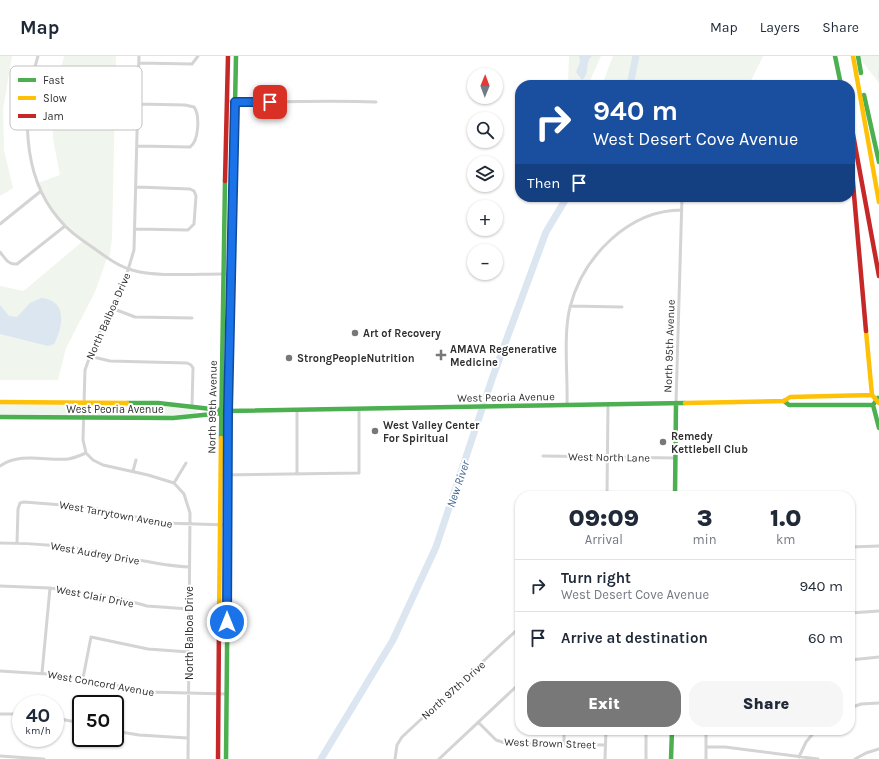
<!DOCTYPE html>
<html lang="en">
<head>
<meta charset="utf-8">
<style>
	body { margin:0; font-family:Karla,sans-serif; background:#f6f6f7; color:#1f2937; height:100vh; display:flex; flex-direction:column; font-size:15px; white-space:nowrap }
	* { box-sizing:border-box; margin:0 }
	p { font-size:13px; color:#747a83 }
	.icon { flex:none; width:22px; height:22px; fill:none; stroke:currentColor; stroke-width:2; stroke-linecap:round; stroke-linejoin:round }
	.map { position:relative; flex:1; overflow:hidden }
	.panel { position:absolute; left:515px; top:435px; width:340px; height:244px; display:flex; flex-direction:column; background:#fff; border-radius:16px; box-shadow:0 1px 3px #0004 }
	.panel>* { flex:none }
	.guide { position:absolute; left:515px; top:24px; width:340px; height:122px; border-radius:16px; box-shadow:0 1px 3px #0004; background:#1a4fa0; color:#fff; overflow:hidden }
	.needle { width:26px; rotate:1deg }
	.controls { position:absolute; left:467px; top:12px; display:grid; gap:8px }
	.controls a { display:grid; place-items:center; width:36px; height:36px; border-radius:50%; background:#fff; box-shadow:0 1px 3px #0004; font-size:20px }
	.speed { position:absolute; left:12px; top:639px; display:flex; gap:8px; font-size:20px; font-weight:700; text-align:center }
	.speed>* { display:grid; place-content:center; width:52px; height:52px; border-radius:50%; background:#fff; box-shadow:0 1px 3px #0004; line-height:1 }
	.speed small { font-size:10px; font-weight:400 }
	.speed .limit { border:2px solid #111; border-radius:6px; background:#fff; color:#111 }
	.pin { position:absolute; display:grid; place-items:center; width:34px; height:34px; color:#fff; margin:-17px; border-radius:8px; box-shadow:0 2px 6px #0006 }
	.me { position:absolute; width:44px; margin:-22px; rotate:0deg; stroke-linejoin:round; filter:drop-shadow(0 0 3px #0008) }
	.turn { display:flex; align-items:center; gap:14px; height:84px; padding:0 12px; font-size:18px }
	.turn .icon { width:52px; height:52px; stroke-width:2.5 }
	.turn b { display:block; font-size:28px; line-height:34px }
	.then { display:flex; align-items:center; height:38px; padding:0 12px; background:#0003; gap:8px; font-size:15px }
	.eta { display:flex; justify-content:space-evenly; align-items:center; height:68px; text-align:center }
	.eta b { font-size:24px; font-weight:800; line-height:28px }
	.button { display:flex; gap:8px; margin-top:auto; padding:8px 12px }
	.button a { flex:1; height:46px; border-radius:16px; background:#787878; color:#fff; font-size:16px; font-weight:800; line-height:46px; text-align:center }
	.button a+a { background:#f6f6f7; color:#1f2937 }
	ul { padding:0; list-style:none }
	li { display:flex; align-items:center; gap:12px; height:52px; padding:0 12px; border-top:1px solid #e0e1e3 }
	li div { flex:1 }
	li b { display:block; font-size:15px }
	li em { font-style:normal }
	header { display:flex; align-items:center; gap:24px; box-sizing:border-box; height:56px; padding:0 20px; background:#fff; border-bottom:1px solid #e0e1e3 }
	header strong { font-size:19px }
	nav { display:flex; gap:22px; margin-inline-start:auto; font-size:14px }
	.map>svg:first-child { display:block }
	.green { fill:#f0f5ed }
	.water { fill:#dbe6f1 }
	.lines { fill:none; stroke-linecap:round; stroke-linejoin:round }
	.stream { stroke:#dbe6f1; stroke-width:1 }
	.river { stroke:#dbe6f1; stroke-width:7 }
	.street { stroke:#d4d4d4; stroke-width:3 }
	.fast { stroke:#4caf50; stroke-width:4.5 }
	.slow { stroke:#ffc107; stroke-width:4.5 }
	.jam { stroke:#c62828; stroke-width:4.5 }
	.route-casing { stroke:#114b97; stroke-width:10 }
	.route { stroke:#1a73e8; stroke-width:7 }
	.poi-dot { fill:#787878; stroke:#fff; stroke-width:1.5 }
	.labels { text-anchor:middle; stroke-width:4; stroke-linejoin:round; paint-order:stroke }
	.street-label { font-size:11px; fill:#303030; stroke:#fff }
	.poi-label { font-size:11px; font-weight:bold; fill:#303030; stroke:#fff; text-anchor:start }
	.water-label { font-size:12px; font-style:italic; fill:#40688f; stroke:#fff }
	.key { fill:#fff; stroke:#c1c1c1; stroke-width:1 }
	.key-label { font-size:11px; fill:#303030 }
</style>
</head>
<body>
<header>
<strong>Map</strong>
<nav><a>Map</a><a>Layers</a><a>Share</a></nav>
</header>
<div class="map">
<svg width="879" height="703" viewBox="0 0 879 703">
	<rect width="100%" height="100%" fill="#fff"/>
	<path class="green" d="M0 0H12L3 53 4 94 13 132 0 140Z
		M64 0H116L112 183 109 203 107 202 95 236 66 292 58 324H0V230L23 235 26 233 83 185 52 155 38 127 60 119 53 83 52 52Z
		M569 0H601L588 29H568Z
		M613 0H763L749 29H602Z
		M858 0H879V27Z
		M0 348H77L79 351 77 359 0 360Z
		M87 349H156L196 353 198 355 195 357 159 361 87 360 85 350Z"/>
	<path class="water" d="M579 0H592C584 7 591 17 582 24L576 16 580 6Z
		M41 242C68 244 63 271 54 288L48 290 0 278V249L9 260 17 261 30 247Z"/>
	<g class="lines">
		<path class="stream" d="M879 15V22"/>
		<path class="river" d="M630 29 636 0
			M321 703 393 584 436 491 492 323 546 176 567 141"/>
		<path class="street" d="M38 0C22 51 21 118 58 162 68 175 82 184 95 193 106 201 118 210 132 214 158 222 203 217 231 218
			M139 0 134 194 121 237 96 283 85 314 83 384 86 397 93 404 103 409 148 419 174 427 184 438 190 457 188 703
			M139 7 192 8 198 0
			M227 45C277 47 326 44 376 46
			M138 90 190 91C199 85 200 59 194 51L185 49 138 48
			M0 168 41 135
			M136 173 188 174 194 168 196 140 194 135 190 133 137 131
			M0 196C5 202 8 209 17 208L65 170
			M570 250 622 251
			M114 253 135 261 192 262
			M89 300 110 305 187 307 191 309 193 312 192 350
			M676 347 682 141
			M567 349C568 320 563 279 570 251 583 201 628 154 682 154
			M543 400 675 402
			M0 410C20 396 46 405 68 403 75 402 81 399 86 397
			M133 415 136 404
			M297 418V354
			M220 419 359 417V353
			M174 427 186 407
			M607 440 608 348
			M0 487C35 487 70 490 104 497 133 502 159 510 189 511
			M17 487 18 453 20 447 24 446 88 451 164 467 228 469
			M850 491 879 490
			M0 530 50 532 118 542 147 550 189 553
			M850 557 879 555
			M850 604 879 601
			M0 615 63 619 148 636 227 638
			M42 617 50 532
			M83 622 91 581 148 593 189 596
			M850 652 861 648 879 647
			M0 658H21
			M55 662 81 667
			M478 666 496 684 505 687 605 689
			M115 675 139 679 187 682
			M564 688V674
			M706 691H725L818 703
			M0 700 44 703
			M799 701 806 686 816 674
			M395 703 397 689 402 681 520 571
			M439 703 520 627
			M605 703 606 674
			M646 703V674
			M706 703V674
			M855 703 866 697 879 693"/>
		<path class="fast" d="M835 0 841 29
			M858 0 861 17
			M864 39 879 106
			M231 246 236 0
			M878 342 873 349 879 372
			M784 345 789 349H873
			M127 347H158L229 355 685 347
			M0 361 173 362 223 357
			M221 382 225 125
			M675 440 676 347
			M226 703 229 386
			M671 703 672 674"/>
		<path class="slow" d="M853 0 879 146
			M866 275 872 339 879 347
			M0 346 127 347
			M685 347 784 345 790 341 872 339
			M229 386 231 246
			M219 566 221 382"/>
		<path class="jam" d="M850 62 879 220
			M850 93 866 275
			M225 125 228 0
			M218 703 219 566"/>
	</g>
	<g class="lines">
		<defs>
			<path id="route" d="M227 566 228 355 235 46H270"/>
		</defs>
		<use href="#route" class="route-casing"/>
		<use href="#route" class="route"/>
	</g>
	<g class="poi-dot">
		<circle cx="355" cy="277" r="4"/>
		<path d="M439 293h4v4h4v4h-4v4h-4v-4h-4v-4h4z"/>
		<circle cx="289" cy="302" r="4"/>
		<circle cx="375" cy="375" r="4"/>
		<circle cx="663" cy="386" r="4"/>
	</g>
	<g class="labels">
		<g class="street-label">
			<text transform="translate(108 260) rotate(-66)" y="4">North Balboa Drive</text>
			<text transform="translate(669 290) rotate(-88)" y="4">North 95th Avenue</text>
			<text transform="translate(506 341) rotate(-1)" y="4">West Peoria Avenue</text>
			<text transform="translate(212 351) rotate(-89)" y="4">North 99th Avenue</text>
			<text x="115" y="357">West Peoria Avenue</text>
			<text transform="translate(609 401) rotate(1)" y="4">West North Lane</text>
			<text transform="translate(116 458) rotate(10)" y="4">West Tarrytown Avenue</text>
			<text transform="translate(95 497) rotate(10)" y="4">West Audrey Drive</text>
			<text transform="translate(95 540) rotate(11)" y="4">West Clair Drive</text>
			<text transform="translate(189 577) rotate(-90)" y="4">North Balboa Drive</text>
			<text transform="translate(101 627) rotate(10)" y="4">West Concord Avenue</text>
			<text transform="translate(453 634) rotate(-42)" y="4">North 97th Drive</text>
			<text transform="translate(550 687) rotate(2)" y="4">West Brown Street</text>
		</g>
		<g class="poi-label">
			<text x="363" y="281">Art of Recovery</text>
			<text x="450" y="297">AMAVA Regenerative<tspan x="450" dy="13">Medicine</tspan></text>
			<text x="297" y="306">StrongPeopleNutrition</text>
			<text x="383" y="373">West Valley Center<tspan x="383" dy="13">For Spiritual</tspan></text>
			<text x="671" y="384">Remedy<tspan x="671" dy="13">Kettlebell Club</tspan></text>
		</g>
		<g class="water-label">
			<text transform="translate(458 428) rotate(-71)" y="4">New River</text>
		</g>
	</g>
	<rect x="10" y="10" width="132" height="64" rx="6" class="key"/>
	<rect x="18" y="22" width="18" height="4" fill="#4caf50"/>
	<rect x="18" y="40" width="18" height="4" fill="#ffc107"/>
	<rect x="18" y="58" width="18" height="4" fill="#c62828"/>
	<g class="key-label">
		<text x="43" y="28">Fast</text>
		<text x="43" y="46">Slow</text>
		<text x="43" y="64">Jam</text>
	</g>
</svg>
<div class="controls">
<a><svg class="needle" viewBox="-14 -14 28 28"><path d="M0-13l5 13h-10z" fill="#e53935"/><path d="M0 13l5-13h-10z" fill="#747a83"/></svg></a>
<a><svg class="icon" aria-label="search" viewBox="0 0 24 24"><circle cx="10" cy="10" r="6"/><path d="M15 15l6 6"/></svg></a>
<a><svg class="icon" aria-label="layers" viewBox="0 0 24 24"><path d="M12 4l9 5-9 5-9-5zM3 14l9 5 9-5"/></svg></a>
<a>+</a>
<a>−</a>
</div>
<div class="speed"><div>40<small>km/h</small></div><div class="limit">50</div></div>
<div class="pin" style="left:270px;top:46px;background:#d93025"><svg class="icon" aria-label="arrive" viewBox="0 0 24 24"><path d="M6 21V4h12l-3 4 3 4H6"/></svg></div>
<svg class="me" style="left:227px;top:566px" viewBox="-20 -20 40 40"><circle r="17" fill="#1a73e8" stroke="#fff" stroke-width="3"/><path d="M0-11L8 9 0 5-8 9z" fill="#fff"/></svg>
<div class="guide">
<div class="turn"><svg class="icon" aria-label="right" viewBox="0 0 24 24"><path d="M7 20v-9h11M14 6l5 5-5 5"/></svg><div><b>940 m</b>West Desert Cove Avenue</div></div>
<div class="then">Then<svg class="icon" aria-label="arrive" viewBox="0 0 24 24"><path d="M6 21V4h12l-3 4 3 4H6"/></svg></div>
</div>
<section class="panel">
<div class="eta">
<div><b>09:09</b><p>Arrival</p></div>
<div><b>3</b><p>min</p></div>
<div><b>1.0</b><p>km</p></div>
</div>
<ul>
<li><svg class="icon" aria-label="right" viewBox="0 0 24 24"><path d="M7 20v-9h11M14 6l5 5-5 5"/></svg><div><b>Turn right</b><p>West Desert Cove Avenue</p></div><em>940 m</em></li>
<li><svg class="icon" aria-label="arrive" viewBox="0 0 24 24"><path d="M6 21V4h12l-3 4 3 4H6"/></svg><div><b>Arrive at destination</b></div><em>60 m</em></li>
</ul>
<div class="button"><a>Exit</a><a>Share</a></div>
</section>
</div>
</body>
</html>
